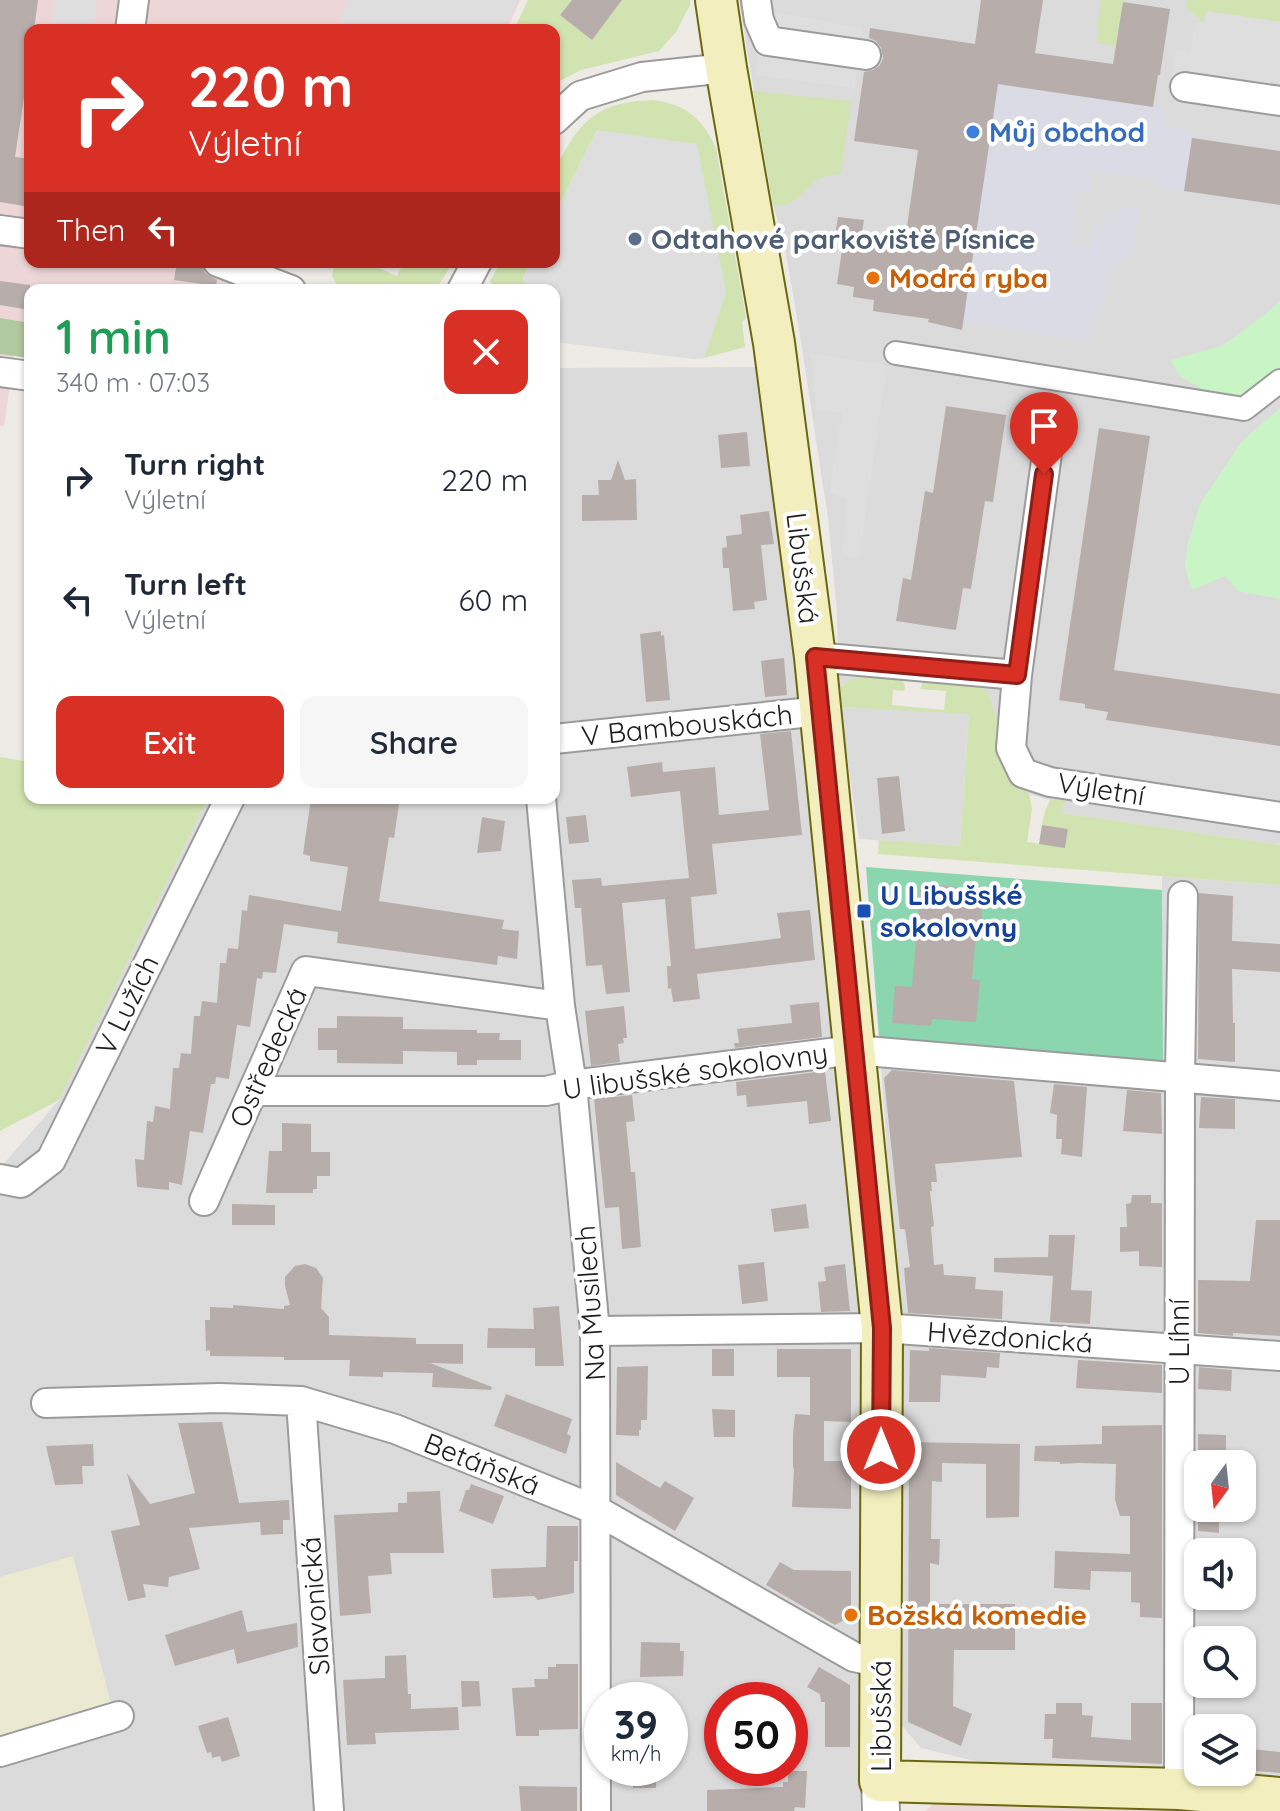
<!DOCTYPE html>
<html lang="en">
<head>
<meta charset="utf-8">
<style>
	body { margin:0; font-family:Quicksand,sans-serif; background:#f6f6f7; color:#1f2937; height:100vh; display:flex; flex-direction:column; font-size:30px; white-space:nowrap }
	* { box-sizing:border-box; margin:0 }
	p { font-size:26px; color:#747a83 }
	.icon { flex:none; width:44px; height:44px; fill:none; stroke:currentColor; stroke-width:2; stroke-linecap:round; stroke-linejoin:round }
	.map { position:relative; flex:1; overflow:hidden }
	.panel { position:absolute; left:24px; top:284px; width:536px; height:520px; display:flex; flex-direction:column; background:#fff; border-radius:16px; box-shadow:0 2px 6px #0004 }
	.panel>* { flex:none }
	.top-card { position:absolute; left:24px; top:24px; width:536px; height:244px; border-radius:16px; box-shadow:0 2px 6px #0004; background:#d93025; color:#fff; overflow:hidden }
	.needle { width:52px; rotate:195deg }
	.fabs { position:absolute; left:1184px; top:1450px; display:grid; gap:16px }
	.fabs a { display:grid; place-items:center; width:72px; height:72px; border-radius:16px; background:#fff; box-shadow:0 2px 6px #0004; font-size:40px }
	.speed { position:absolute; left:584px; top:1682px; display:flex; gap:16px; font-size:40px; font-weight:700; text-align:center }
	.speed>* { display:grid; place-content:center; width:104px; height:104px; border-radius:50%; background:#fff; box-shadow:0 2px 6px #0004; line-height:1 }
	.speed small { font-size:20px; font-weight:400 }
	.speed .limit { border:12px solid #d22; background:#fff; color:#111 }
	.pin { position:absolute; display:grid; place-items:center; width:68px; height:68px; color:#fff; margin:-82px -34px; border-radius:50% 50% 50% 0; rotate:-45deg; box-shadow:0 0 8px #0007 }
	.pin .icon { rotate:45deg }
	.me { position:absolute; width:88px; margin:-44px; rotate:0deg; stroke-linejoin:round; filter:drop-shadow(0 0 6px #0008) }
	.turn { display:flex; align-items:center; gap:28px; height:168px; padding:0 32px; font-size:36px }
	.turn .icon { width:104px; height:104px; stroke-width:2.5 }
	.turn b { display:block; font-size:56px; line-height:68px }
	.then { display:flex; align-items:center; height:76px; padding:0 32px; background:#0003; gap:16px; font-size:30px }
	.round { display:grid; place-items:center; flex:none; width:84px; height:84px; border-radius:16px; background:#f6f6f7 }
	.overview { display:flex; align-items:center; justify-content:space-between; height:136px; padding:0 32px }
	h1 { font-size:48px; font-weight:600; line-height:60px; color:#1e9e55 }
	.button { display:flex; gap:16px; margin-top:auto; padding:16px 32px }
	.button a { flex:1; height:92px; border-radius:16px; background:#d93025; color:#fff; font-size:32px; font-weight:600; line-height:92px; text-align:center }
	.button a+a { background:#f6f6f7; color:#1f2937 }
	ul { padding:0; list-style:none }
	li { display:flex; align-items:center; gap:24px; height:120px; padding:0 32px }
	li div { flex:1 }
	li b { display:block; font-size:30px }
	li em { font-style:normal }
	.map>svg:first-child { display:block }
	.residential { fill:#dcdbdb; fill-rule:evenodd }
	.commercial { fill:#edd6d8 }
	.farmland { fill:#ebe9d2 }
	.grass { fill:#d1e3b0 }
	.forest { fill:#b1c99e }
	.park { fill:#c9f4c6 }
	.pitch { fill:#8bd6ae }
	.parking { fill:#dedede }
	.plaza { fill:#dadbe4 }
	.building { fill:#b7aeab }
	.lines { fill:none; stroke-linecap:round; stroke-linejoin:round }
	.pedestrian-casing { stroke:#9b9b9b; stroke-width:26 }
	.minor-casing { stroke:#9b9b9b; stroke-width:32 }
	.tertiary-casing { stroke:#9b9b9b; stroke-width:40 }
	.secondary-casing { stroke:#6b680f; stroke-width:44 }
	.pedestrian { stroke:#fff; stroke-width:22 }
	.minor { stroke:#fff; stroke-width:28 }
	.tertiary { stroke:#fff; stroke-width:36 }
	.secondary { stroke:#f3eebe; stroke-width:40 }
	.route-casing { stroke:#8d1f18; stroke-width:20 }
	.route { stroke:#d93025; stroke-width:14 }
	.shop-dot { fill:#3f7fe0; stroke:#fff; stroke-width:3 }
	.service-dot { fill:#5c6f8a; stroke:#fff; stroke-width:3 }
	.food-dot { fill:#e8710a; stroke:#fff; stroke-width:3 }
	.transit-dot { fill:#1a4fb4; stroke:#fff; stroke-width:3 }
	.labels { text-anchor:middle; stroke-width:8; stroke-linejoin:round; paint-order:stroke }
	.shop-label { font-size:28px; font-weight:bold; fill:#366cbe; stroke:#fff; text-anchor:start }
	.service-label { font-size:28px; font-weight:bold; fill:#4e5e75; stroke:#fff; text-anchor:start }
	.food-label { font-size:28px; font-weight:bold; fill:#c56008; stroke:#fff; text-anchor:start }
	.street-label { font-size:28px; fill:#1e1e1e; stroke:#fff }
	.transit-label { font-size:28px; font-weight:bold; fill:#164399; stroke:#fff; text-anchor:start }
</style>
</head>
<body>
<div class="map">
<svg width="1280" height="1811" viewBox="0 0 1280 1811">
	<rect width="100%" height="100%" fill="#eeeae5"/>
	<path class="residential" d="M739 0H1280V845L1061 813 1064 796 1050 800 1029 794 1010 775 1001 757 997 732 998 720 970 683 872 674 848 680 838 689 837 611 828 518 799 329 783 237 773 205Z
		M761 367 839 1040 861 1315 862 1646 859 1738 860 1811H0V1168L59 1100 208 798H554V368ZM602 1700H670V1768H602ZM722 1700H790V1768H722Z
		M840 707 969 713 960 846 859 839Z
		M1162 876 1280 885V1781L1187 1772 979 1762 921 1748 898 1721 899 1319 879 1037 1163 1062ZM1198 1464H1242V1508H1198ZM1198 1552H1242V1596H1198ZM1198 1640H1242V1684H1198ZM1198 1728H1242V1772H1198Z"/>
	<path class="commercial" d="M0 0H520L507 30H30V262H236L232 290H30V325L19 324 4 426H0Z
		M988 1794 1171 1803 1173 1811H925L934 1803Z"/>
	<path class="farmland" d="M73 1556 118 1731 0 1766V1577Z"/>
	<path class="grass" d="M528 0H572L560 15 592 39 622 0H690V5L676 32 659 51 581 70 554 84V30H514Z
		M1101 0H1125L1123 2 1116 46 1097 43 1099 29 1097 28Z
		M1187 0H1280V22L1206 11 1204 22 1186 8Z
		M753 91 851 101 841 173C831 175 824 176 816 181 802 191 793 210 773 205Z
		M653 100C687 105 702 118 716 148L746 318 742 322 745 347 704 358 726 292 597 130 554 216C554 202 551 185 554 171 556 164 562 156 566 149 588 111 610 102 653 100Z
		M335 262H364L397 276 404 262H453L436 290H340L332 276Z
		M501 262H531L523 278 528 290H496L490 281Z
		M872 674 901 676 905 687 904 691 893 690 892 705 944 710 946 691 920 689 923 682 926 679 970 683 987 691 998 720 997 732 1001 757 1010 775 1029 794 1032 809 1027 842 1065 847 1068 829 1042 825 1045 811 1050 800 1064 796 1062 813 1280 845V885L878 854 879 840 960 846 969 714 840 707 838 689 848 680Z
		M0 757 30 762V798H208L59 1100 0 1131Z"/>
	<path class="forest" d="M0 318 30 323V358L0 354Z"/>
	<path class="park" d="M1280 301V369L1242 397 1221 396 1210 393 1180 376 1170 360 1222 346 1267 313Z
		M1280 408V599L1238 591 1225 576 1192 590 1185 568 1187 546 1200 504 1242 441Z"/>
	<path class="pitch" d="M866 867 1162 890 1163 1062 879 1037Z"/>
	<path class="parking" d="M55 0H97L93 30H51Z
		M349 0H517L503 30H335Z
		M766 11 863 28 854 88 755 75Z
		M1206 11 1280 22V114L1168 97 1176 49 1190 52 1196 22H1204Z
		M597 130 697 144 726 292 704 358 694 359 554 342V290H528L523 278 531 262H554V216Z
		M811 353 887 365 859 558 843 556 846 498 829 493 842 413 816 410Z"/>
	<path class="plaza" d="M998 84 1165 109 1164 126 1193 131 1184 191 1154 187V180L1091 171 1088 192H1078L1071 246 1091 247 1094 226 1104 227 1106 216 1118 217 1120 206 1138 208 1131 258 1121 261 1109 269 1107 296 1095 315 1090 342 963 321Z"/>
	<path class="building" d="M0 0H38L34 30H30V57L15 157 30 159V207L0 202Z
		M572 0H622L592 40 560 15Z
		M981 0H1043L1035 53 1113 64 1123 2 1170 9 1160 75H1158L1153 107 998 84 962 330 928 322 929 319 873 311 874 300 853 297 854 287 837 284 844 236 835 235 838 217 864 220 861 238H855L904 247 918 150 854 141 864 72 873 70 880 65 883 58 881 48 876 41 869 38 870 28 975 44Z
		M1192 138 1280 151V205L1184 191Z
		M177 262H201L205 273 217 280 216 286 174 280Z
		M0 281 30 285V310L0 305Z
		M946 406 1006 415 993 502 985 501 971 589 963 588 956 630 896 621 903 578 911 580 925 491 933 493Z
		M1099 428 1150 436 1114 670 1280 694V746L1106 720 1108 712 1085 708V704L1059 700Z
		M747 432 750 466 721 468 718 435Z
		M618 460 625 480 636 479 637 520 582 521V495H599L598 480H611Z
		M769 511 774 544 761 545 767 600 754 602 755 609 733 611 729 568H723L722 548 727 547 726 536 742 534 740 515Z
		M661 631V636L664 635 670 700 646 702 640 634Z
		M784 658 787 695 765 697 761 661Z
		M791 731 802 835 712 844 717 894 691 897 695 949 781 938 777 913 810 910 815 960 697 974 700 999 673 1002 671 988 668 989 667 966H671L665 899 622 903 630 992 606 994 602 965 586 966 581 908H575L572 880 601 878 602 886 689 878 680 791 631 797 627 767 662 762 663 772 715 767 719 815 769 810 760 734Z
		M899 776 905 831 882 834 877 778Z
		M311 798H400L394 838 389 837 379 901 504 920 502 929 519 931 517 959 498 956 497 965 337 943 338 932 284 924 276 973 263 972 262 979 257 978 250 1027 237 1025 229 1079 216 1077 215 1084H211L203 1133 190 1131 182 1185 169 1182V1190L137 1187 135 1159 144 1160 147 1121 153 1122 155 1106 170 1109 173 1068H179L181 1053 191 1054 194 1016H200L202 1001 217 1003 220 963H226L228 948 238 949 242 910 247 911 249 895 341 911 348 867 310 861V856L303 854Z
		M586 815 589 842 569 844 566 817Z
		M482 817 505 821 501 851 477 853Z
		M1042 825 1068 829 1065 848 1039 844Z
		M921 883 965 888 964 906 982 907 981 935 976 934 972 979 980 980 976 1022 932 1019 931 1026 892 1023 895 986 912 987Z
		M1199 893 1233 896 1232 941 1280 944V972L1232 969 1233 1023H1235V1062L1198 1059Z
		M819 1002 822 1037 735 1048 734 1043H739L737 1029 792 1023 790 1005Z
		M624 1006 627 1038H623L624 1043 618 1044 620 1062 591 1066 585 1011Z
		M337 1016 403 1017V1029L477 1030V1033H500L499 1040H521V1060H477V1065H457V1052L403 1051V1064L337 1063V1050H318V1028H337Z
		M892 1070 1014 1081 1022 1157 935 1164 937 1182H931L932 1191H930L934 1226 931 1227 934 1265 943 1264 944 1275 976 1277 975 1289 1003 1291 1002 1319 908 1313 904 1268 910 1267 905 1229H900L884 1078Z
		M825 1071 831 1121 809 1124 807 1101 747 1107 746 1095 737 1096 736 1082Z
		M1054 1084 1087 1087 1082 1157 1061 1154 1062 1139H1056L1057 1115 1050 1113Z
		M1127 1090 1161 1093 1162 1134 1123 1131Z
		M632 1095 635 1121 626 1122 631 1172H635L641 1247 622 1249 619 1207 605 1208 594 1099Z
		M1201 1097 1235 1099V1129L1199 1128Z
		M282 1123 311 1124V1152H330V1176H317V1189H313V1193H266L269 1151H282Z
		M1132 1195H1151V1203H1162V1267L1139 1266V1251L1120 1252V1227H1127L1126 1204 1131 1203Z
		M232 1204 275 1205V1225H232Z
		M806 1204 809 1228 774 1232 771 1209Z
		M1256 1220H1280V1336L1233 1333V1336L1198 1333V1280L1250 1281Z
		M1049 1235H1075L1071 1290 1092 1291 1090 1324 1050 1322 1053 1276 994 1272V1258L1048 1257Z
		M764 1262 768 1301 742 1304 738 1265Z
		M305 1264 316 1268 323 1278 321 1308 329 1317V1335L416 1338V1344H463V1364L430 1363 492 1387 491 1390 432 1387 433 1373 383 1372V1377L349 1376 350 1360H284V1357L210 1356V1350L206 1351 205 1320H210V1307L233 1308V1305L284 1309V1306L290 1305 285 1286V1277L295 1266Z
		M845 1264 850 1311 821 1312 818 1282 826 1281 824 1267Z
		M559 1306 564 1366H535V1348H487L488 1328 534 1329 533 1308Z
		M929 1348 1000 1353 999 1368 987 1367 986 1378 941 1375 940 1402H909L910 1350 929 1351Z
		M712 1349H734V1376H712Z
		M777 1349H851V1422L824 1421V1461H851V1509L792 1507 794 1468H793V1435L795 1414 810 1415V1377H777Z
		M1078 1360 1162 1365V1393L1076 1388Z
		M648 1366 647 1420H641V1430H639V1436L616 1435 617 1367Z
		M1199 1367 1232 1370 1231 1391 1198 1389Z
		M506 1394 572 1419 567 1434 571 1436 566 1454 494 1426Z
		M712 1409 735 1410V1437H714Z
		M222 1422 239 1503 289 1500 290 1520H283V1534L261 1535 260 1522 189 1528 200 1569 169 1577 168 1587 143 1584 146 1597 128 1601 111 1531 140 1525 127 1473 150 1504 195 1493 178 1423Z
		M1162 1425V1618L1140 1617V1603L1131 1602V1572L1091 1571 1090 1590 1054 1588 1055 1551 1130 1554V1516H1120L1115 1500 1116 1464 1079 1463 1060 1464V1462L1034 1461 1035 1446 1102 1444V1426Z
		M1198 1434 1226 1435V1464H1198Z
		M909 1442 1020 1444 1019 1517 986 1518V1464L942 1463V1482L932 1481 931 1539H940L939 1565 930 1563V1604H1015V1650H954L953 1706 972 1714 961 1746 908 1722Z
		M93 1444 94 1466H82L83 1484 55 1485 46 1446Z
		M616 1462 660 1488 665 1481 694 1498 675 1531 616 1495Z
		M471 1484 504 1496 493 1524 459 1511 466 1490H469Z
		M440 1491 444 1553H390L392 1574 368 1576 371 1613 340 1616 334 1515 398 1512V1503H407V1492Z
		M1198 1508H1219V1533L1198 1531Z
		M547 1526H578V1561H574V1593L538 1600 534 1596 493 1598 491 1569 546 1567Z
		M780 1562 794 1570 851 1571V1616L835 1625 766 1585Z
		M242 1610 247 1632 297 1623 298 1647 237 1664 234 1649 175 1666 165 1635Z
		M641 1642 680 1643V1651H684L683 1676 640 1677Z
		M406 1655 408 1694H411V1709L458 1707 459 1730 375 1733 376 1744 347 1745 343 1680 385 1678V1656Z
		M556 1664H578V1729L539 1730V1736H516L512 1688 535 1687 534 1679H548V1667H556Z
		M819 1667 850 1685V1747H825V1702H821L820 1694 807 1687Z
		M461 1681H479L481 1706 462 1707Z
		M1056 1703H1082V1715L1093 1716 1091 1737 1131 1740V1703H1162V1763L1161 1764 1052 1758 1053 1739H1044L1045 1714H1056Z
		M228 1717 240 1756 222 1762 220 1756 212 1758 211 1752 207 1753 198 1726Z
		M1242 1748 1280 1752V1773L1242 1770Z
		M633 1768H656V1788H633Z
		M788 1771H807L805 1808 795 1807 794 1811H707V1790L783 1787V1782H788Z
		M519 1786 577 1787V1811H521Z"/>
	<g class="lines">
		<defs>
			<path id="pedestrian" d="M896 353 1244 409 1280 381"/>
			<path id="minor" d="M756 0 759 20 768 41 866 55
				M130 30 134 0
				M1185 87 1280 101
				M554 120 580 96 642 77 726 68
				M0 230 30 234
				M218 262 291 290
				M462 290 477 262
				M0 372 30 376
				M1048 446 1017 675 1011 748 1023 773 1050 782 1280 817
				M815 657 1017 675
				M554 739 821 711
				M541 798 560 1006 572 1085 595 1331 596 1811
				M253 1091H546L572 1085 854 1050 1280 1086
				M0 1179 21 1183 51 1160 230 798
				M204 1201 306 971 560 1006
				M595 1331 882 1328 1280 1356
				M301 1401 329 1811
				M46 1403 219 1398 301 1401 395 1429 596 1510 854 1657 881 1663
				M0 1752 119 1716
				M1179 1789 1180 1077 1183 896"/>
			<path id="tertiary" d="M880 1781 881 1811"/>
			<path id="secondary" d="M716 0 726 68 774 343 815 657 882 1328 880 1781 1179 1789 1280 1798"/>
		</defs>
		<use href="#pedestrian" class="pedestrian-casing"/>
		<use href="#minor" class="minor-casing"/>
		<use href="#tertiary" class="tertiary-casing"/>
		<use href="#secondary" class="secondary-casing"/>
		<use href="#pedestrian" class="pedestrian"/>
		<use href="#minor" class="minor"/>
		<use href="#tertiary" class="tertiary"/>
		<use href="#secondary" class="secondary"/>
	</g>
	<g class="lines">
		<defs>
			<path id="route" d="M881 1450 882 1328 815 657 1017 675 1044 474"/>
		</defs>
		<use href="#route" class="route-casing"/>
		<use href="#route" class="route"/>
	</g>
	<circle class="shop-dot" cx="973" cy="132" r="8"/>
	<circle class="service-dot" cx="635" cy="239" r="8"/>
	<g class="food-dot">
		<circle cx="873" cy="278" r="8"/>
		<circle cx="851" cy="1615" r="8"/>
	</g>
	<rect class="transit-dot" x="856" y="903" width="16" height="16" rx="4"/>
	<g class="labels">
		<g class="shop-label">
			<text x="989" y="142">Můj obchod</text>
		</g>
		<g class="service-label">
			<text x="651" y="249">Odtahové parkoviště Písnice</text>
		</g>
		<g class="food-label">
			<text x="889" y="288">Modrá ryba</text>
			<text x="867" y="1625">Božská komedie</text>
		</g>
		<g class="street-label">
			<text transform="translate(803 568) rotate(83)" y="10">Libušská</text>
			<text transform="translate(687 725) rotate(-6)" y="10">V Bambouskách</text>
			<text transform="translate(1101 789) rotate(9)" y="10">Výletní</text>
			<text transform="translate(127 1005) rotate(-64)" y="10">V Lužích</text>
			<text transform="translate(268 1057) rotate(-66)" y="10">Ostředecká</text>
			<text transform="translate(695 1071) rotate(-8)" y="10">U libušské sokolovny</text>
			<text transform="translate(590 1303) rotate(-94)" y="10">Na Musilech</text>
			<text transform="translate(1010 1337) rotate(4)" y="10">Hvězdonická</text>
			<text transform="translate(1179 1342) rotate(-90)" y="10">U Líhní</text>
			<text transform="translate(482 1464) rotate(22)" y="10">Betáňská</text>
			<text transform="translate(315 1606) rotate(-94)" y="10">Slavonická</text>
			<text transform="translate(881 1716) rotate(-90)" y="10">Libušská</text>
		</g>
		<g class="transit-label">
			<text x="880" y="905">U Libušské<tspan x="880" dy="32">sokolovny</tspan></text>
		</g>
	</g>
</svg>
<div class="fabs">
<a><svg class="needle" viewBox="-14 -14 28 28"><path d="M0-13l5 13h-10z" fill="#e53935"/><path d="M0 13l5-13h-10z" fill="#747a83"/></svg></a>
<a><svg class="icon" aria-label="sound" viewBox="0 0 24 24"><path d="M4 9h4l5-4v14l-5-4H4zM17 9q2 3 0 6"/></svg></a>
<a><svg class="icon" aria-label="search" viewBox="0 0 24 24"><circle cx="10" cy="10" r="6"/><path d="M15 15l6 6"/></svg></a>
<a><svg class="icon" aria-label="layers" viewBox="0 0 24 24"><path d="M12 4l9 5-9 5-9-5zM3 14l9 5 9-5"/></svg></a>
</div>
<div class="speed"><div>39<small>km/h</small></div><div class="limit">50</div></div>
<div class="pin" style="left:1044px;top:474px;background:#d93025"><svg class="icon" aria-label="arrive" viewBox="0 0 24 24"><path d="M6 21V4h12l-3 4 3 4H6"/></svg></div>
<svg class="me" style="left:881px;top:1450px" viewBox="-20 -20 40 40"><circle r="17" fill="#d93025" stroke="#fff" stroke-width="3"/><path d="M0-11L8 9 0 5-8 9z" fill="#fff"/></svg>
<div class="top-card">
<div class="turn"><svg class="icon" aria-label="right" viewBox="0 0 24 24"><path d="M7 20v-9h11M14 6l5 5-5 5"/></svg><div><b>220 m</b>Výletní</div></div>
<div class="then">Then<svg class="icon" aria-label="left" viewBox="0 0 24 24"><path d="M17 20v-9H6M10 6l-5 5 5 5"/></svg></div>
</div>
<section class="panel">
<div class="overview"><div><h1>1 min</h1><p>340 m · 07:03</p></div><a class="round" style="background:#d93025;color:#fff"><svg class="icon" aria-label="close" viewBox="0 0 24 24"><path d="M6 6l12 12M18 6L6 18"/></svg></a></div>
<ul>
<li><svg class="icon" aria-label="right" viewBox="0 0 24 24"><path d="M7 20v-9h11M14 6l5 5-5 5"/></svg><div><b>Turn right</b><p>Výletní</p></div><em>220 m</em></li>
<li><svg class="icon" aria-label="left" viewBox="0 0 24 24"><path d="M17 20v-9H6M10 6l-5 5 5 5"/></svg><div><b>Turn left</b><p>Výletní</p></div><em>60 m</em></li>
</ul>
<div class="button"><a>Exit</a><a>Share</a></div>
</section>
</div>
</body>
</html>
